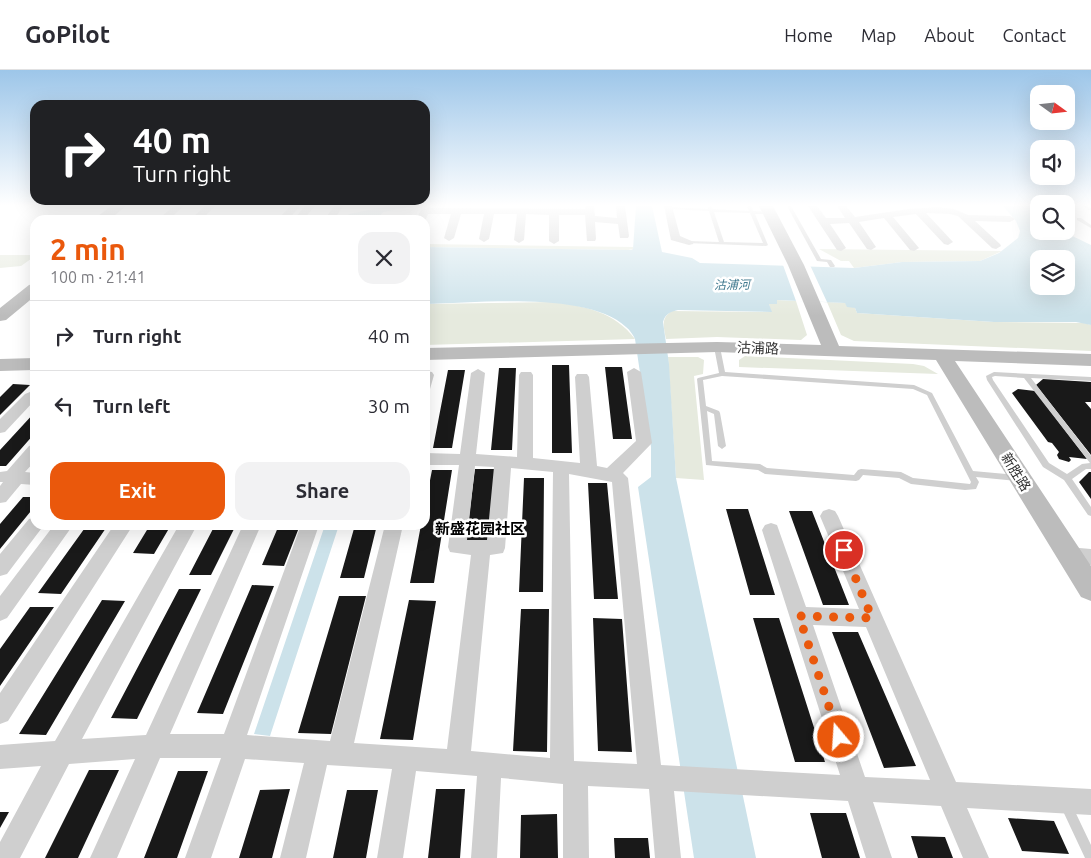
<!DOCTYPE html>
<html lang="en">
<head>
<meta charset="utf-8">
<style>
	body { margin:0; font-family:Ubuntu,"Noto Sans SC",sans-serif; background:#f2f2f3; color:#2b2b33; height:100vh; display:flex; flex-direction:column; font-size:19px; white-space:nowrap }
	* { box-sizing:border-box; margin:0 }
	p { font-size:16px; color:#7c7c81 }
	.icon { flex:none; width:28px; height:28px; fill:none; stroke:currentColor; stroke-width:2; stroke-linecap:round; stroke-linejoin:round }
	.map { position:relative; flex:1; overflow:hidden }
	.details { position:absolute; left:30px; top:145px; width:400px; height:315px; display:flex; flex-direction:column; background:#fff; border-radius:15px; box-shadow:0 5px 20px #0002 }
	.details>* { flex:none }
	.top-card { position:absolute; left:30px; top:30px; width:400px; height:105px; border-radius:15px; box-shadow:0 5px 20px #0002; background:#202124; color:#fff; overflow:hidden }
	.needle { width:32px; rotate:105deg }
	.buttons { position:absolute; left:1030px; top:15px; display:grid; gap:10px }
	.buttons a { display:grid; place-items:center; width:45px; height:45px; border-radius:10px; background:#fff; box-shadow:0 5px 20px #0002; font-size:25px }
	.pin { position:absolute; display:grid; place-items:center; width:42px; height:42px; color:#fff; margin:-21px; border:2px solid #fff; border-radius:50%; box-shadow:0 1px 5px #0007 }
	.me { position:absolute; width:55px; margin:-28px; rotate:342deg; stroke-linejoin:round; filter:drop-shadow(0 0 4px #0008) }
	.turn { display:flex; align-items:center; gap:18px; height:105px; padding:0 20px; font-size:22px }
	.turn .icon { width:65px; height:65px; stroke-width:2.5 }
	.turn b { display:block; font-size:35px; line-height:42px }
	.round { display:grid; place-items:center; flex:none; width:52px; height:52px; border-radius:15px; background:#f2f2f3 }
	.overview { display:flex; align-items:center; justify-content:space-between; height:85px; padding:0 20px }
	h1 { font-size:30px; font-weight:700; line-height:38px; color:#ea580c }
	.button { display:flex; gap:10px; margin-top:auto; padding:10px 20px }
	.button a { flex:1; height:58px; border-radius:15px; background:#ea580c; color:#fff; font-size:20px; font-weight:700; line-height:58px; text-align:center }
	.button a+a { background:#f2f2f3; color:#2b2b33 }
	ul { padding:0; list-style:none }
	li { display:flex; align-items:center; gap:15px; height:70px; padding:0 20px; border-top:1px solid #e1e1e2 }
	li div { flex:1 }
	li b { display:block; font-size:19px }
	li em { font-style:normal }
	header { display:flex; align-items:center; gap:30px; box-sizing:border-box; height:70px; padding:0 25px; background:#fff; border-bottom:1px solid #e1e1e2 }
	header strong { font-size:24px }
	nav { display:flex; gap:28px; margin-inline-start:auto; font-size:18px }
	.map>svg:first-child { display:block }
	.green { fill:#e6eade }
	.water { fill:#cce2ea; fill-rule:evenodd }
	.pier { fill:#fff }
	.building { fill:#191919 }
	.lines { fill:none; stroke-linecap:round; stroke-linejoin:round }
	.lane { fill:#cfcfcf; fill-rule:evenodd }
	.street { fill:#cfcfcf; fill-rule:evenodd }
	.secondary { fill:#bcbcbc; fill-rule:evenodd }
	.route { stroke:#ea580c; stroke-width:9; stroke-dasharray:0 16.2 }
	.labels { text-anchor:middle; stroke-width:5; stroke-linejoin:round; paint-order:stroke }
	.far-water-label { font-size:12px; font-style:italic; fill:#437b90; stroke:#fff }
	.street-label { font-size:14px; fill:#323232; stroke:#fff }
	.neighbourhood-label { font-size:15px; font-weight:bold; fill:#000; stroke:#fff }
</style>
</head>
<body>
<header>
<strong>GoPilot</strong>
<nav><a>Home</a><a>Map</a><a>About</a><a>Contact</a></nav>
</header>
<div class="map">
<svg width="1091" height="788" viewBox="0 0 1091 788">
	<rect width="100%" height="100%" fill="#fff"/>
	<path class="green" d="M425 174 633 177V179L628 180 425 177Z
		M819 179 1002 181 980 191 902 192 854 198 849 191H841Z
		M0 185H35V186L21 196 0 198Z
		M776 230 796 231 807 265 801 270 717 267 666 269C664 258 660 248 672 241L771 242 769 234H777Z
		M553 232C585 236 615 242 635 269L425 275V234Z
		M827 232 845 233 855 238 857 243 994 252 1084 253 1091 255V281L854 271 841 265Z
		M745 286 913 294 924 296 938 304 739 297V290Z
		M668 287H698L704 290 703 304 694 306 704 410 676 408Z"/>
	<path class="water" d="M389 136H414L383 142 377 150H344L349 144Z
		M636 136H652L662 182 692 188 700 193 854 198 902 192 980 191 999 183 1018 168 1020 161 1016 151 1003 136H1028L1039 144V161H1062L1091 175V255L1076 252H994L857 243 855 238 847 237 845 233 777 230V234H769L772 242 678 240C670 242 665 244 663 252L669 294 676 408 756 788H694L638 417 651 407V377L635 269C633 265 630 260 626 257 588 221 476 233 425 234V177L631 180 633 179ZM1039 189H1066V216H1039Z
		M325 455H339L270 666 254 664Z"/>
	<path class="pier" d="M35 195V235L29 240 0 241V212L21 196Z
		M783 195H810L827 232 796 231Z"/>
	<path class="building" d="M552 295H569L572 383H552Z
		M605 297H622L632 369H613Z
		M499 298H516L512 380H491Z
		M448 300H465L452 378H433Z
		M1043 309 1091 312V332H1085L1091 339V385L1036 315Z
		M13 314 30 315 0 345V327Z
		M1018 319 1035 321 1087 389 1069 387 1071 390 1069 392 1059 389 1057 385 1059 382 1052 373 1048 372 1012 323Z
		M35 342V363L6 396H0V380Z
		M475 399H498L491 471H466Z
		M432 400H452L434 513H410L421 455H425V436Z
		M1089 402H1091V429L1079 412Z
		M524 408H544L543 522H519Z
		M588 413H607L618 529H594Z
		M23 427H35V436L0 479V454Z
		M726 439H748L775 525H750Z
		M789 441H812L849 535H823Z
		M87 455H108L61 524 38 523Z
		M150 455H171L154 484 133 483Z
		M215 455H236L211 505H189Z
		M279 455H300L284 496 262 495Z
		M355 455H377L364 508H340Z
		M252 515 274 516 223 644 197 643Z
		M179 519H201L137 649 111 648Z
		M339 526H366L331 664 298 663Z
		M102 530 125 531 46 665 19 664Z
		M409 530 436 531 413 670 380 669Z
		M30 537H54L0 616V579Z
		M521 539H549L547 682 513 681Z
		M593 548 622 549 632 682 598 681Z
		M753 548H779L825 692H795Z
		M832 562H858L916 696 884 698Z
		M89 700H119L78 788H45Z
		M178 701H208L177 788H144Z
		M290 719 272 788H239L260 720Z
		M436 719H465L460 788H428Z
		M347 720H378L366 788H333Z
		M0 742H9L0 758Z
		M810 743H846L860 788H822Z
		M557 744 558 788H520L521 745Z
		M1008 748 1054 751 1069 784 1022 781Z
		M911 766 945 767 953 788H918Z
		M614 768H648L650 788H615Z"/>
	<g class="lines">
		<path class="lane" d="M710 136 713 139 749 141 747 136H751L753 141 772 142V143L770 144H755L768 175 766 176 687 173V171H689L719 172 709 141 669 139 667 138 669 137 708 139V137ZM714 142 750 143 763 173 724 172Z
			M787 136H791L821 189 831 190 835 196 834 197H830L827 192 817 191Z
			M1083 136H1087L1091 138V140H1088Z
			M1077 148H1081L1091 155V158L1077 150Z
			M717 275 720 277 725 302 914 315 932 323 973 401 1017 405 1020 406 1021 408 1020 410 1017 411 976 407 979 412 976 419 965 420 911 414 899 408 863 405 859 410 856 411 765 404 758 400 706 395 697 309 698 308 719 303 714 277ZM722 306 913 319 927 325 971 412 970 414 913 408 901 402 861 399 858 400 854 405 767 398 760 394 712 391 707 341 714 344 718 376 722 379 726 376 720 343 719 341 706 336 703 310Z
			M994 302 1091 307V311L1031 308 1091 386V399H1086L1072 409 1091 437V446L1088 445 1064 410 1043 397 987 310 986 306ZM995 306 1024 308 1090 393 1082 394 1067 404 1049 393 993 310 992 307Z
			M1066 729 1070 731 1091 775V788H1085L1062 739 1060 735 1062 731Z"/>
		<path class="street" d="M174 136H184L168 150H157Z
			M205 136H215L201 150H190Z
			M290 136H300L288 150H228L226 148 231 145 281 146Z
			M305 136H315L303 150H293Z
			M334 136H343L334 150H324Z
			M586 136H594L595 146 617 148 616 136H625L629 166 628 168H620L618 154 595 152 596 169 595 171H587L585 145H559V171L554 174 549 171V145L526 144 524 170 519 173 514 170 517 144H494L489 169 484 172 479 169 484 144H461L454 168 449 171 444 168 451 144H428L425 151 416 150 421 140 428 138 585 139Z
			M664 136H672L680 166 694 172 693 174 689 175 671 170Z
			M808 136H817L826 148H845L837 136H846L855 147 909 139 938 137 954 139 968 145 1010 146 1015 149 1010 152 975 151 1000 174 1001 176 996 179 992 178 958 146 950 144 926 143 953 172 948 175 944 174 916 144 893 147 919 178 914 181 910 180 884 148 859 152 876 177 871 180 867 179 849 153 830 154 846 178 841 181 837 180Z
			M634 298 641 302 652 373 623 403 628 408 661 695 840 705 762 460 765 455 771 453 777 455 806 537 859 539 820 446 823 441 829 439 835 441 838 446 956 712 1091 719V745L967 738 989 788H963L941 736 873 732 892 788H866L848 731 674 721 681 788H655L649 719 588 716 589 788H563V714L501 708 497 788H471L477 706 416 701 403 788H377L392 699 327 695 306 788H280L304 693 245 689 211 788H185L221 688H160L117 788H90L135 689 69 694 20 788H0V772L41 696 0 699V675L55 671 179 455H197L82 669 146 665 243 455H261L170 664H224L301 455H319L247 665 330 671 385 455H403L354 673 447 679 471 485 450 482 448 477 459 395H425V383L460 384 471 303 478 299 485 303 476 384 517 387 519 305 521 302H531L533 305V388L580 393 575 307 577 304H587L589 307 597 396 607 398 636 371 627 302ZM475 396 494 397 487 470H467ZM511 398 553 402 550 688 471 681 490 485 503 483 505 478ZM569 404 612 412 637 694 574 691ZM813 555 866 557 930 710 865 707Z
			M425 301 432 302 434 305 430 319 425 320Z
			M30 322 35 324V330L5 362 0 363V349L25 324Z
			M35 374V391L25 402 35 403V415L21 414 6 432 0 433V416L3 412H0V402L7 401 29 376Z
			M35 447V455H43L41 459 7 504 0 506V484L29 449Z
			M54 455H73L7 548 0 551V526Z
			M114 455H133L8 651 0 654V623Z
			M1068 477 1091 479V495L1061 490 1059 485 1061 480Z"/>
		<path class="secondary" d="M111 136H126L109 150H93Z
			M759 136H773L804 195 839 276 1091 284V296L955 291 1091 496V531L1081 527 936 290 717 282 425 290V278L717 272 821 275 788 195Z
			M35 213V226L6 250 0 251V238L29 215Z
			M35 288V300L0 301V289Z"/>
	</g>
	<linearGradient id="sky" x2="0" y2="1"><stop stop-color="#9dc6e9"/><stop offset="0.55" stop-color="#fff"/><stop offset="1" stop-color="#fff" stop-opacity="0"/></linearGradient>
	<rect width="1091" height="246" fill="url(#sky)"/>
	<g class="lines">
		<path class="route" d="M839 667 799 546 872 548 844 480"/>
	</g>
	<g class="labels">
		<g class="far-water-label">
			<text transform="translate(732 215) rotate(-1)" y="4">沽浦河</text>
		</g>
		<g class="street-label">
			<text transform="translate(758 278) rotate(2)" y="5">沽浦路</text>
			<text transform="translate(1016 402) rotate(58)" y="5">新胜路</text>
		</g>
		<g class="neighbourhood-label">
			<text x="480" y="464">新盛花园社区</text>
		</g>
	</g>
</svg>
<div class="buttons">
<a><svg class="needle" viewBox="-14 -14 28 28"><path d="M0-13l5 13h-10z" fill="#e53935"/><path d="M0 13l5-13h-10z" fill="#7c7c81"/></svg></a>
<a><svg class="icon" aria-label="sound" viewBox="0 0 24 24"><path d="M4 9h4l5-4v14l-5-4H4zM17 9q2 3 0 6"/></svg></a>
<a><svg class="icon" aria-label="search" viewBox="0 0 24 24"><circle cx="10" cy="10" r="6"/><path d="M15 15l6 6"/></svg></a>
<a><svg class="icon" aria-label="layers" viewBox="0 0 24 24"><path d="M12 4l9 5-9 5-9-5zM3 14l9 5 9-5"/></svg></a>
</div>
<div class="pin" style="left:844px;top:480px;background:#d93025"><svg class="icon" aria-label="arrive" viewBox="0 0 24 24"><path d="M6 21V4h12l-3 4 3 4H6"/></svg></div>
<svg class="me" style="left:839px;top:667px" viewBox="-20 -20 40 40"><circle r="17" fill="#ea580c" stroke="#fff" stroke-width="3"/><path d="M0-11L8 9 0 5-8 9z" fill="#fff"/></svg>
<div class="top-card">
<div class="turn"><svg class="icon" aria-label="right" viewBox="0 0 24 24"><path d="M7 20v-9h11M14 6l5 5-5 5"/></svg><div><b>40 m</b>Turn right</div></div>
</div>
<section class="details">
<div class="overview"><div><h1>2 min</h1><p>100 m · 21:41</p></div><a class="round"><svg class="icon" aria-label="close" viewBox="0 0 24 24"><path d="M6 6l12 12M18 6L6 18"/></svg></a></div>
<ul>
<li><svg class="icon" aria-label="right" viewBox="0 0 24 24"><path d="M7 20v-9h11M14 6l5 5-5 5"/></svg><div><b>Turn right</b></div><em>40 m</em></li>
<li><svg class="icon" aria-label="left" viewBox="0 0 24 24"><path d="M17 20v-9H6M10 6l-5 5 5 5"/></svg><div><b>Turn left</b></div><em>30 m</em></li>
</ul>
<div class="button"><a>Exit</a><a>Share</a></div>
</section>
</div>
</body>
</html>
